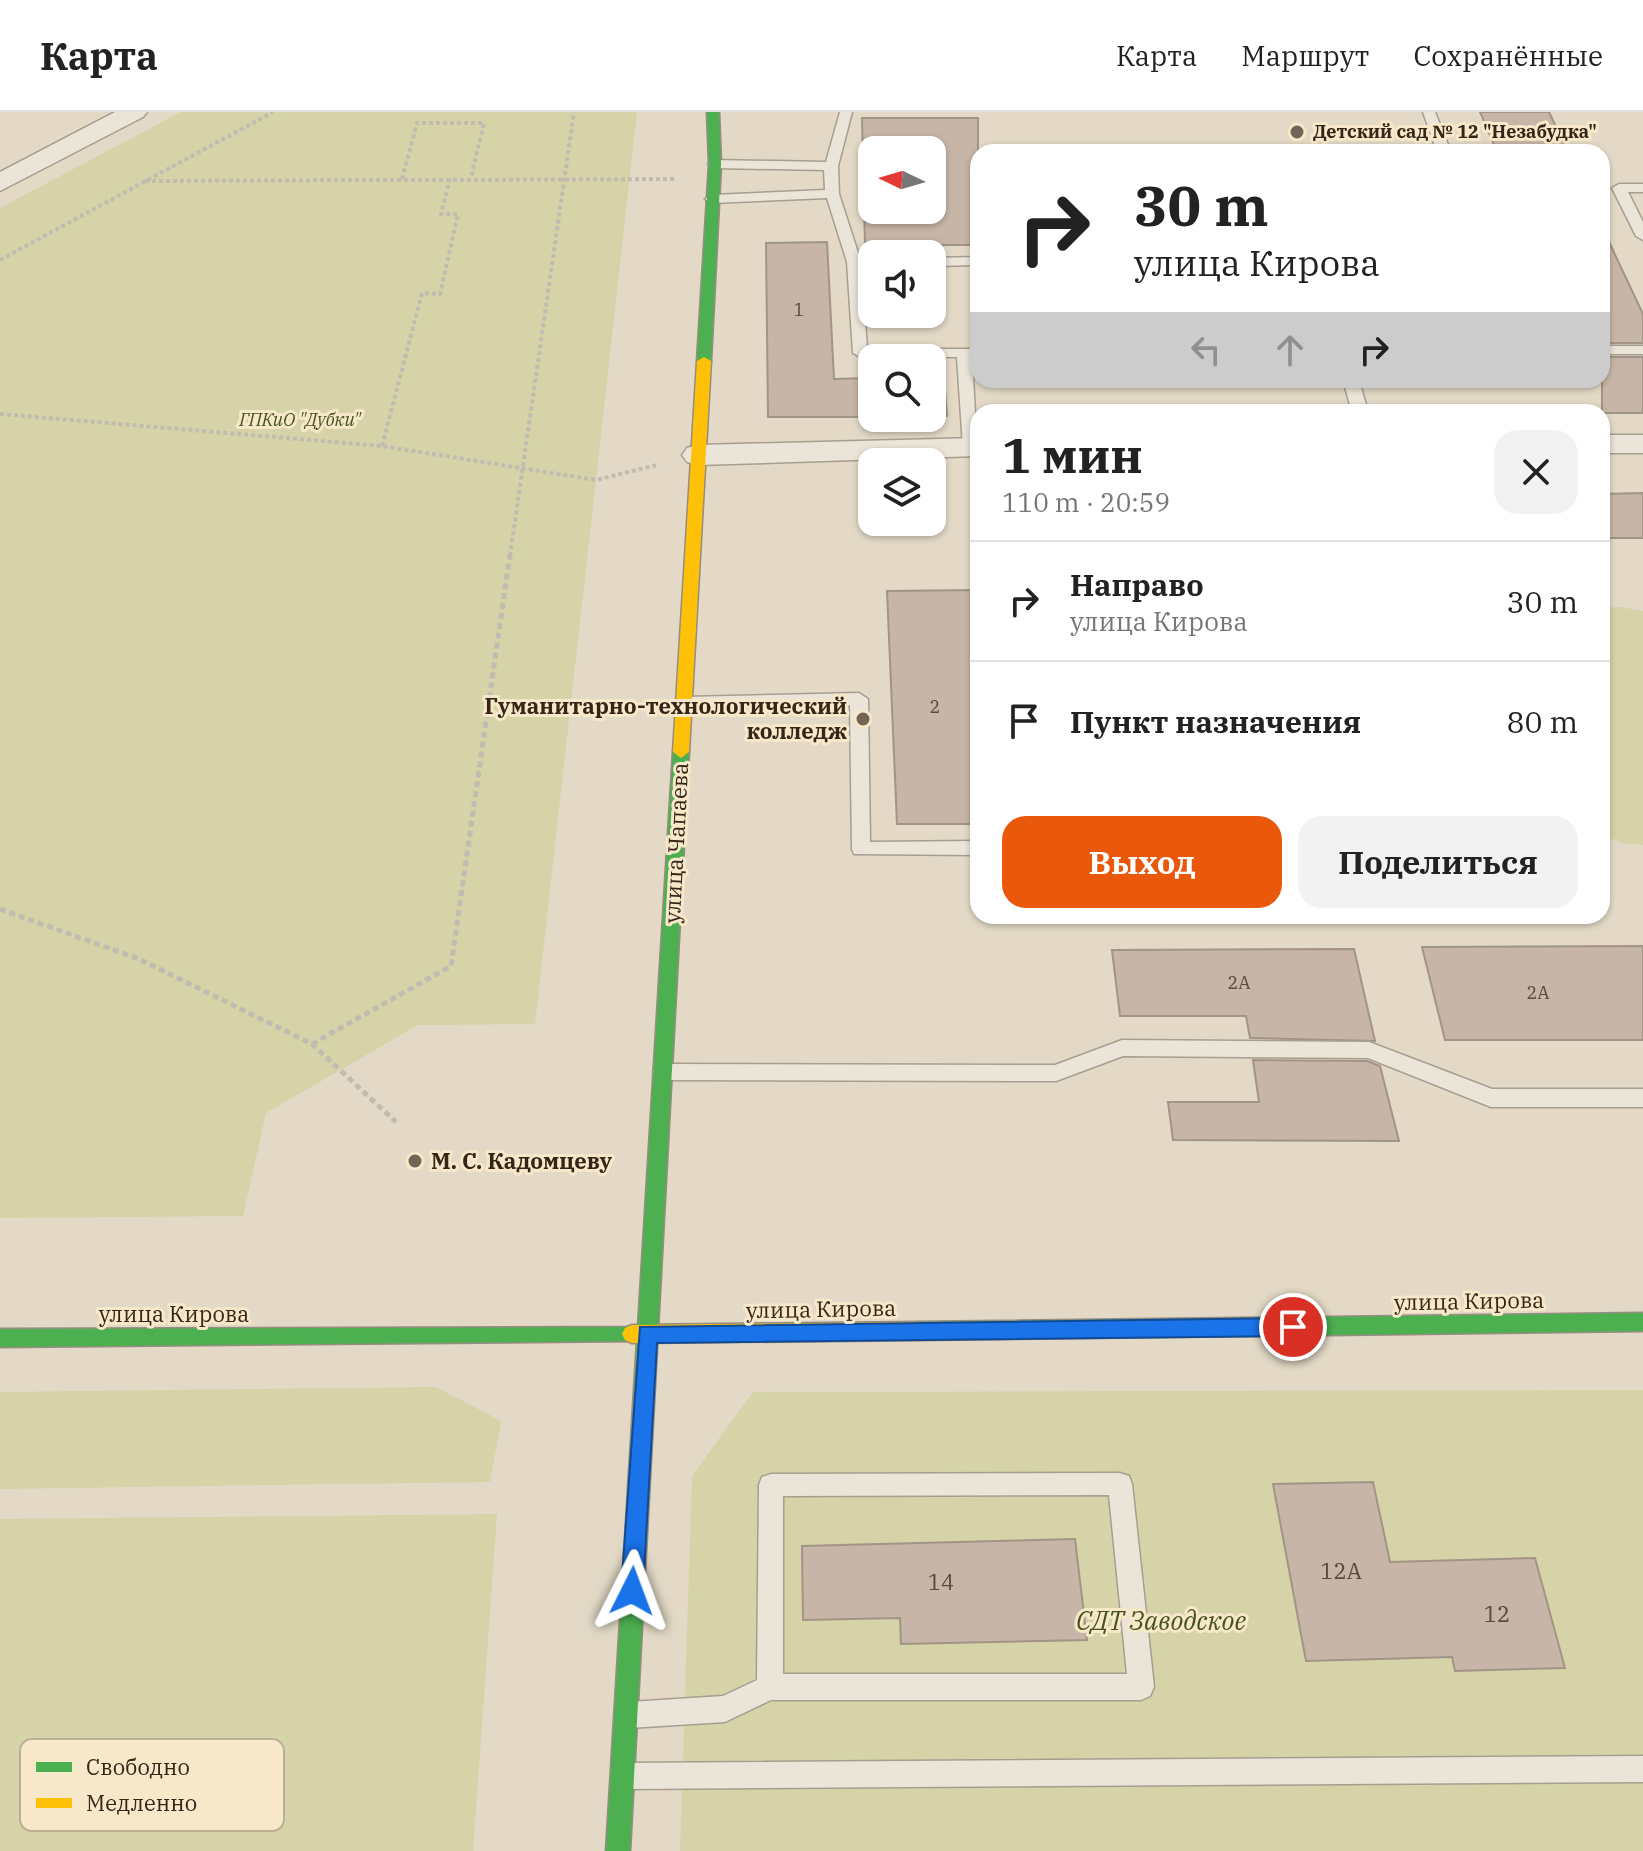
<!DOCTYPE html>
<html lang="ru">
<head>
<meta charset="utf-8">
<style>
	body { margin:0; font-family:"IBM Plex Serif",serif; background:#f2f2f2; color:#222; height:100vh; display:flex; flex-direction:column; font-size:30px; white-space:nowrap }
	* { box-sizing:border-box; margin:0 }
	p { font-size:26px; color:#767676 }
	.icon { flex:none; width:44px; height:44px; fill:none; stroke:currentColor; stroke-width:2; stroke-linecap:round; stroke-linejoin:round }
	.map { position:relative; flex:1; overflow:hidden }
	.details { position:absolute; left:970px; top:292px; width:640px; height:520px; display:flex; flex-direction:column; background:#fff; border-radius:24px; box-shadow:0 2px 6px #0004 }
	.details>* { flex:none }
	.top-card { position:absolute; left:970px; top:32px; width:640px; height:244px; border-radius:24px; box-shadow:0 2px 6px #0004; background:#fff; color:#222; overflow:hidden }
	.needle { width:52px; rotate:275deg }
	.buttons { position:absolute; left:858px; top:24px; display:grid; gap:16px }
	.buttons a { display:grid; place-items:center; width:88px; height:88px; border-radius:16px; background:#fff; box-shadow:0 2px 6px #0004; font-size:40px }
	.pin { position:absolute; display:grid; place-items:center; width:68px; height:68px; color:#fff; margin:-34px; border:4px solid #fff; border-radius:50%; box-shadow:0 2px 8px #0007 }
	.me { position:absolute; width:88px; margin:-44px; rotate:3deg; stroke-linejoin:round; filter:drop-shadow(0 0 6px #0008) }
	.turn { display:flex; align-items:center; gap:28px; height:168px; padding:0 32px; font-size:36px }
	.turn .icon { width:104px; height:104px; stroke-width:2.5 }
	.turn b { display:block; font-size:56px; line-height:68px }
	.lanes { display:flex; align-items:center; height:76px; padding:0 32px; background:#0003; justify-content:center; gap:40px; direction:ltr }
	.lanes .off { opacity:.35 }
	.round { display:grid; place-items:center; flex:none; width:84px; height:84px; border-radius:24px; background:#f2f2f2 }
	.headline { display:flex; align-items:center; justify-content:space-between; height:136px; padding:0 32px }
	h1 { font-size:48px; font-weight:700; line-height:60px }
	.button { display:flex; gap:16px; margin-top:auto; padding:16px 32px }
	.button a { flex:1; height:92px; border-radius:24px; background:#ea580c; color:#fff; font-size:32px; font-weight:700; line-height:92px; text-align:center }
	.button a+a { background:#f2f2f2; color:#222 }
	ul { padding:0; list-style:none }
	li { display:flex; align-items:center; gap:24px; height:120px; padding:0 32px; border-top:2px solid #e0e0e0 }
	li div { flex:1 }
	li b { display:block; font-size:30px }
	li em { font-style:normal }
	header { display:flex; align-items:center; gap:48px; box-sizing:border-box; height:112px; padding:0 40px; background:#fff; border-bottom:2px solid #e0e0e0 }
	header strong { font-size:38px }
	nav { display:flex; gap:44px; margin-inline-start:auto; font-size:28px }
	.map>svg:first-child { display:block }
	.green { fill:#d5d3a7 }
	.building { fill:#c7b6a7; stroke:#a29486; stroke-width:2; fill-rule:evenodd }
	.lines { fill:none; stroke-linecap:round; stroke-linejoin:round }
	.lane-casing { stroke:#a79e90; stroke-width:3 }
	.street-casing { stroke:#a79e90; stroke-width:3 }
	.fast-casing { stroke:#978d80; stroke-width:3 }
	.slow-casing { stroke:#978d80; stroke-width:3 }
	.path-far1 { stroke:#c3bbb0; stroke-width:4; stroke-dasharray:4 3; stroke-linecap:butt }
	.path { stroke:#c3bbb0; stroke-width:5; stroke-dasharray:6 4; stroke-linecap:butt }
	.lane { fill:#ebe4d8; fill-rule:evenodd }
	.street { fill:#ebe4d8; fill-rule:evenodd }
	.fast { fill:#4caf50; fill-rule:evenodd }
	.slow { fill:#ffc107; fill-rule:evenodd }
	.route { fill:#1a73e8; stroke:#114b97; stroke-width:2 }
	.poi-dot { fill:#726456; stroke:#f7e8c9; stroke-width:3 }
	.labels { text-anchor:middle; stroke-width:6; stroke-linejoin:round; paint-order:stroke }
	.far-poi-label { font-size:18px; font-weight:bold; fill:#352519; stroke:#f7e8c9; text-anchor:start }
	.number-label { font-size:18px; fill:#5a493c }
	.far-park-label { font-size:18px; font-style:italic; fill:#47521f; stroke:#f7e8c9 }
	.poi-label { font-size:22px; font-weight:bold; fill:#352519; stroke:#f7e8c9; text-anchor:end }
	.street-label { font-size:22px; fill:#352519; stroke:#f7e8c9 }
	.near-number-label { font-size:22px; fill:#5a493c }
	.near-park-label { font-size:26px; font-style:italic; fill:#47521f; stroke:#f7e8c9 }
	.key { fill:#f7e8c9; stroke:#bdae94; stroke-width:2 }
	.key-label { font-size:22px; fill:#352519 }
</style>
</head>
<body>
<header>
<strong>Карта</strong>
<nav><a>Карта</a><a>Маршрут</a><a>Сохранённые</a></nav>
</header>
<div class="map">
<svg width="1643" height="1739" viewBox="0 0 1643 1739">
	<rect width="100%" height="100%" fill="#e3d9c6"/>
	<path class="green" d="M181 0H637L535 912 418 913 266 1001 243 1104 0 1106V96Z
		M1620 495 1643 499V733L1622 731 1602 723V496Z
		M436 1275 501 1309 490 1370 0 1377V1280Z
		M1643 1278V1739H680L692 1364 753 1280Z
		M497 1402 473 1739H0V1407Z"/>
	<path class="building" d="M1480 0H1549L1568 40H1497Z
		M862 6H978V133H865ZM872 38H932V98H872Z
		M1602 115 1643 202V231H1602Z
		M827 130 834 267 872 266V305H768L766 131Z
		M1602 245H1643V301H1602Z
		M932 266H944L947 304H932Z
		M1643 381V426H1602V382Z
		M978 478V712H897L887 479Z
		M1643 834V928H1445L1422 835Z
		M1354 837 1375 929 1250 926 1246 904H1120L1112 838Z
		M1253 948 1367 949 1380 954 1399 1029 1173 1028 1168 990H1259Z
		M1373 1370 1390 1450 1535 1446 1565 1556 1455 1559 1452 1545 1306 1549 1273 1372Z
		M1075 1427 1087 1528 901 1532 900 1506 803 1508 802 1434Z"/>
	<g class="lines">
		<defs>
			<path id="lane" d="M840 0H852L838 54 839 82 861 150 867 237H978V245H972L977 338 971 340 963 335 957 245H860L853 241 847 150 827 86 712 91 705 87 712 83 825 78 824 58 715 56 708 52 715 48 826 50Z
				M1423 0H1435L1451 40H1437Z
				M1619 72H1643V80H1628L1643 110V128L1636 124 1612 76Z
				M978 145V153L932 154V146Z
				M1602 234H1643V242H1602Z
				M1343 268H1359L1368 300H1352Z
				M859 581 868 587 870 730 978 729V743L854 742 852 737 850 593 684 597 675 591 684 585Z
				M1122 928 1369 930 1492 977H1643V995H1491L1368 946 1123 944 1056 969 663 968 656 966 653 960 656 954 663 952 1055 953Z
				M1120 1361 1129 1364 1132 1372 1154 1575 1150 1584 1141 1588H771L725 1610 629 1616 620 1612 616 1603 620 1594 629 1590 723 1584 757 1568 759 1373 762 1365 771 1362ZM1109 1383 1127 1562H783V1384Z
				M1643 1644V1670L627 1677 618 1673 614 1664 618 1655 627 1651Z"/>
			<path id="street" d="M115 0H147L143 5 0 79V60Z
				M1602 323H1643V341H1602Z
				M978 326V344L698 353 687 350 682 343 687 336 698 333Z"/>
			<path id="fast" d="M707 0H719L721 52 711 249 704 253 697 249 709 52Z
				M681 634 689 640 630 1739H606L637 1229 0 1235V1217L638 1215 673 640Z
				M1643 1201V1219L919 1228 912 1225 909 1219 912 1213 919 1210Z"/>
			<path id="slow" d="M704 245 711 249 689 640 681 646 673 640 697 249Z
				M919 1210 926 1213 929 1219 926 1225 919 1228 632 1231 625 1228 622 1222 625 1216 632 1213Z"/>
		</defs>
		<use href="#lane" class="lane-casing"/>
		<use href="#street" class="street-casing"/>
		<use href="#fast" class="fast-casing"/>
		<use href="#slow" class="slow-casing"/>
		<path class="path-far1" d="M402 67 417 11H484L471 65
			M145 69 676 67
			M0 148 273 0
			M0 302 382 334 596 368 657 353
			M382 334 422 181 440 182 458 102H441L450 67
			M510 444 574 0"/>
		<path class="path" d="M0 797 139 847 312 932 396 1010
			M312 932 451 854 510 442"/>
		<use href="#lane" class="lane"/>
		<use href="#street" class="street"/>
		<use href="#fast" class="fast"/>
		<use href="#slow" class="slow"/>
	</g>
	<path class="route" d="M1293 1206 1301 1208 1304 1215 1301 1221 1293 1224 657 1231 643 1479 640 1487 632 1490 624 1487 621 1479 640 1215Z"/>
	<g class="poi-dot">
		<circle cx="1297" cy="20" r="8"/>
		<circle cx="863" cy="607" r="8"/>
		<circle cx="415" cy="1049" r="8"/>
	</g>
	<g class="labels">
		<g class="far-poi-label">
			<text x="1313" y="26">Детский сад № 12 "Незабудка"</text>
		</g>
		<g class="number-label">
			<text x="799" y="204">1</text>
			<text x="935" y="601">2</text>
			<text x="1239" y="877">2А</text>
			<text x="1538" y="887">2А</text>
		</g>
		<g class="far-park-label">
			<text x="300" y="314">ГПКиО "Дубки"</text>
		</g>
		<g class="poi-label">
			<text x="847" y="602">Гуманитарно-технологический<tspan x="847" dy="25">колледж</tspan></text>
			<text x="431" y="1057" text-anchor="start">М. С. Кадомцеву</text>
		</g>
		<g class="street-label">
			<text transform="translate(676 731) rotate(-87)" y="8">улица Чапаева</text>
			<text transform="translate(1469 1189) rotate(-1)" y="8">улица Кирова</text>
			<text transform="translate(821 1197) rotate(-1)" y="8">улица Кирова</text>
			<text x="174" y="1210">улица Кирова</text>
		</g>
		<g class="near-number-label">
			<text x="1341" y="1467">12А</text>
			<text x="941" y="1478">14</text>
			<text x="1497" y="1510">12</text>
		</g>
		<g class="near-park-label">
			<text x="1161" y="1518">СДТ Заводское</text>
		</g>
	</g>
	<rect x="20" y="1627" width="264" height="92" rx="12" class="key"/>
	<rect x="36" y="1650" width="36" height="10" fill="#4caf50"/>
	<rect x="36" y="1686" width="36" height="10" fill="#ffc107"/>
	<g class="key-label">
		<text x="86" y="1663">Свободно</text>
		<text x="86" y="1699">Медленно</text>
	</g>
</svg>
<div class="buttons">
<a><svg class="needle" viewBox="-14 -14 28 28"><path d="M0-13l5 13h-10z" fill="#e53935"/><path d="M0 13l5-13h-10z" fill="#767676"/></svg></a>
<a><svg class="icon" aria-label="sound" viewBox="0 0 24 24"><path d="M4 9h4l5-4v14l-5-4H4zM17 9q2 3 0 6"/></svg></a>
<a><svg class="icon" aria-label="search" viewBox="0 0 24 24"><circle cx="10" cy="10" r="6"/><path d="M15 15l6 6"/></svg></a>
<a><svg class="icon" aria-label="layers" viewBox="0 0 24 24"><path d="M12 4l9 5-9 5-9-5zM3 14l9 5 9-5"/></svg></a>
</div>
<div class="pin" style="left:1293px;top:1215px;background:#d93025"><svg class="icon" aria-label="arrive" viewBox="0 0 24 24"><path d="M6 21V4h12l-3 4 3 4H6"/></svg></div>
<svg class="me" style="left:632px;top:1479px" viewBox="-20 -20 40 40"><path d="M0-17L14 15 0 8-14 15z" fill="#1a73e8" stroke="#fff" stroke-width="4"/></svg>
<div class="top-card">
<div class="turn"><svg class="icon" aria-label="right" viewBox="0 0 24 24"><path d="M7 20v-9h11M14 6l5 5-5 5"/></svg><div><b>30 m</b>улица Кирова</div></div>
<div class="lanes"><svg class="icon off" aria-label="left" viewBox="0 0 24 24"><path d="M17 20v-9H6M10 6l-5 5 5 5"/></svg><svg class="icon off" aria-label="ahead" viewBox="0 0 24 24"><path d="M12 20V5M6 11l6-6 6 6"/></svg><svg class="icon" aria-label="right" viewBox="0 0 24 24"><path d="M7 20v-9h11M14 6l5 5-5 5"/></svg></div>
</div>
<section class="details">
<div class="headline"><div><h1>1 мин</h1><p>110 m · 20:59</p></div><a class="round"><svg class="icon" aria-label="close" viewBox="0 0 24 24"><path d="M6 6l12 12M18 6L6 18"/></svg></a></div>
<ul>
<li><svg class="icon" aria-label="right" viewBox="0 0 24 24"><path d="M7 20v-9h11M14 6l5 5-5 5"/></svg><div><b>Направо</b><p>улица Кирова</p></div><em>30 m</em></li>
<li><svg class="icon" aria-label="arrive" viewBox="0 0 24 24"><path d="M6 21V4h12l-3 4 3 4H6"/></svg><div><b>Пункт назначения</b></div><em>80 m</em></li>
</ul>
<div class="button"><a>Выход</a><a>Поделиться</a></div>
</section>
</div>
</body>
</html>
